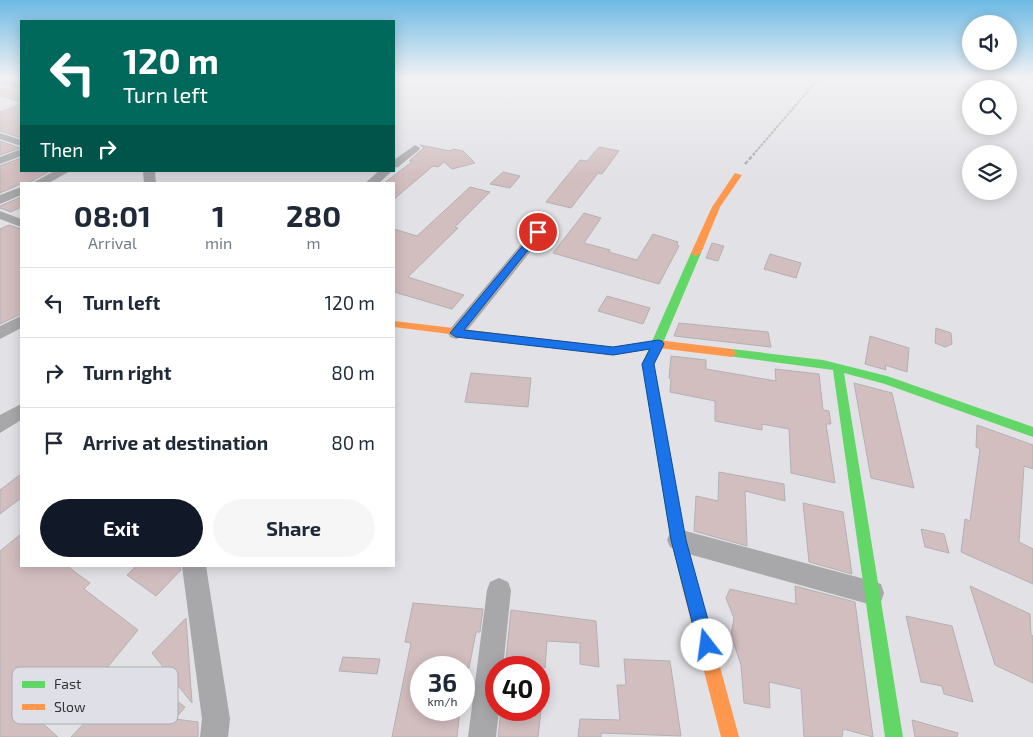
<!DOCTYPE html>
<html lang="en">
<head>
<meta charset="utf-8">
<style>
	body { margin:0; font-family:"Exo 2",sans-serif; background:#f6f6f7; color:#1f2937; height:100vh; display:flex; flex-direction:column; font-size:19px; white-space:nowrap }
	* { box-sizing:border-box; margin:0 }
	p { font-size:16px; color:#747a83 }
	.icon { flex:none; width:28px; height:28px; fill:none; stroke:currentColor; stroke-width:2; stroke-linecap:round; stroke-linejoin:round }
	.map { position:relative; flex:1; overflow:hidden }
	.panel { position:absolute; left:20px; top:182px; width:375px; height:385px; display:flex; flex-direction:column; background:#fff; border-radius:0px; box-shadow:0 2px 12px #0003 }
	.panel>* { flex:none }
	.banner { position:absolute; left:20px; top:20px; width:375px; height:152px; border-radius:0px; box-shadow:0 2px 12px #0003; background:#00695c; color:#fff; overflow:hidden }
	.fabs { position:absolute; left:962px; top:15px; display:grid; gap:10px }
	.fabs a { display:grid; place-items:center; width:55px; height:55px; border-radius:50%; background:#fff; box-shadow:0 2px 12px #0003; font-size:25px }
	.speed { position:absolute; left:410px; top:656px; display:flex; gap:10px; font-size:25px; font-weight:700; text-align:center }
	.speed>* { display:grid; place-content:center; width:65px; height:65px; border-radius:50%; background:#fff; box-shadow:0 2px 12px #0003; line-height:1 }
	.speed small { font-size:12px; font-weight:400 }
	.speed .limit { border:8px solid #d22; background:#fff; color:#111 }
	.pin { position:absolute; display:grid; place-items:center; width:42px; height:42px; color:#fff; margin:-21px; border:2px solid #fff; border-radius:50%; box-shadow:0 1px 5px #0007 }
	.me { position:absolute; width:55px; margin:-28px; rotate:345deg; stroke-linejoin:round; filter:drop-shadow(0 0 4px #0008) }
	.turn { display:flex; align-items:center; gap:18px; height:105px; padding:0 20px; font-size:22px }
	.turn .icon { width:65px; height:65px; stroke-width:2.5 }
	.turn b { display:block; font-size:35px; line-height:42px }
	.then { display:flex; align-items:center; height:48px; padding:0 20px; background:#0003; gap:10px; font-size:19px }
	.eta { display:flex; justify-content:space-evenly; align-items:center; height:85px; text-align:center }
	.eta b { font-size:30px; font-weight:700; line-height:35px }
	.button { display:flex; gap:10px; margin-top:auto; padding:10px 20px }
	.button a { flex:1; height:58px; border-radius:30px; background:#111827; color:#fff; font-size:20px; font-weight:700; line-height:58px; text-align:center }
	.button a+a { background:#f6f6f7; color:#1f2937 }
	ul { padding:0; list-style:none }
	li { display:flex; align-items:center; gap:15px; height:70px; padding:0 20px; border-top:1px solid #e0e1e3 }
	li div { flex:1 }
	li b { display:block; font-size:19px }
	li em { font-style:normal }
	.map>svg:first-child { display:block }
	.building { fill:#d2bdbf; stroke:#b3b1b3 }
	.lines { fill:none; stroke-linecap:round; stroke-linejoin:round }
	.path-far1 { stroke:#a6a6a7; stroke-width:2; stroke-dasharray:3 1; stroke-linecap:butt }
	.path { stroke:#a6a6a7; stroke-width:2.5; stroke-dasharray:4 2; stroke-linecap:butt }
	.street { fill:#a8a7a9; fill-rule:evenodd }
	.fast { fill:#63d668; fill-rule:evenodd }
	.slow { fill:#ff974d; fill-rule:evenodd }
	.route { fill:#1a73e8; stroke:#114b97 }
	.key { fill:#dfdfe8; stroke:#acacb3; stroke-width:1 }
	.key-label { font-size:14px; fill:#343437 }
</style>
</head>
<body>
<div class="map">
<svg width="1033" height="737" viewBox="0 0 1033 737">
	<rect width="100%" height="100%" fill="#e1e1e6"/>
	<path class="building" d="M6 88 21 92V102L0 96V90Z
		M21 104V138L0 131V112Z
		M0 141 20 148 0 155Z
		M420 145 450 151 453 149 463 151 475 163 452 169 444 162 438 167 433 166 394 199V184H383L413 161H409L424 148Z
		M599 147 619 151 602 174 598 173 571 208 546 202 580 160 587 161Z
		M21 158V171H50L27 184H21L0 193V166Z
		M503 172 520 176 510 188 490 184Z
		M470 187 490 192 455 227 458 228 408 277 464 295 452 309 394 292V229L417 236Z
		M21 197V207L11 212 0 208V206Z
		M584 213 601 218 584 243 610 250 609 252 637 260 653 234 678 242 677 245 679 246 659 284 553 253Z
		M9 225 21 229V314L0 324V229Z
		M712 243 724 246 718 261 706 258Z
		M770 254 801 263 796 278 764 269Z
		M607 296 650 308 643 324 598 311Z
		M679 323 768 332 771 347 674 336Z
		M936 328 951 333 952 344 945 347 935 343Z
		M870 336 909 348 907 372 885 365 886 370 865 364Z
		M671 356 706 360V369L776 381 775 369 819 374 823 410 829 411 831 424H826L835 483 791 473 789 429 762 424V430L715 421V401L670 392 671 379 669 378Z
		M471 373 531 378 528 407 465 402Z
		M854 383 892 393 914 488 871 478Z
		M977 425 1033 445V469L1024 466 1019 542 1033 549V584L961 552 965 519 970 521 980 449 976 447Z
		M719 472 784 484 785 501 745 491 747 546 694 531 696 496 718 501Z
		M21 474V498L0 514V490Z
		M803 503 843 512 852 574 809 562Z
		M921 529 944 534 949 553 925 547Z
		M21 534V566H67L90 583 84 589 138 630 102 674 89 667 40 721 58 737H0V551Z
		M136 566H180L181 570 156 596 127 575Z
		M795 586 855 602 873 737 843 729 842 737H804L801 689 769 682 770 708 744 703 741 665 731 635 734 618 726 598 730 589 796 604Z
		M970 586 1030 614 1031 635 1033 636V683L995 665Z
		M413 603 483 609 480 632H476L469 668H421V710H460L457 737H392L411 643 405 642Z
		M511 610 596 621 599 667 580 664V643L547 641 545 668H505Z
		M906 616 952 626 973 702 944 694 942 686 921 682Z
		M186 618 192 703 152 653Z
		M343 657 380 659 377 674 339 671Z
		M624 659 670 661 681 736 601 733V737H578L580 719 620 720 617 685H626Z
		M135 670 185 707 175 719 198 722V737H71Z
		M501 710H541L538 737H498Z
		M912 720 958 733 957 737H915Z"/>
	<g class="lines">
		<path class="path-far1" d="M753 155 820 77"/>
		<path class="path" d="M745 164 754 154"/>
		<path class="street" d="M0 78 21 84V90L0 84Z
			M0 133 21 140V146L0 139Z
			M415 145 420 148 419 150 398 167 394 168V160Z
			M21 149V156L0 164V157Z
			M54 171H70L47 184H31Z
			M143 171H155L156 184H144Z
			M379 171H392L378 184H364Z
			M21 187V195L0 204V195Z
			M0 211 21 219V227L0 219Z
			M538 229 545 233 543 236 462 337 456 339 450 337 448 333 450 329 533 230Z
			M21 316V328L0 339V326Z
			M21 404V420L0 433V415Z
			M678 529 872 581 881 584 884 593 881 602 872 605 678 551 670 547 667 540 670 533Z
			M182 566H206L230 719 228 737H200L202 719Z
			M499 578 508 582 511 590 503 668H496V710H499L496 737H468L487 590 490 582Z"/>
		<path class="fast" d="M696 250 701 253 654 364 685 540 697 582 694 587 689 590 684 587 681 582 671 540 642 364 691 253Z
			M732 349 823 360 887 376 1033 427V437L885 384 844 373 903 737H885L833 370 728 356 727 353Z"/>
		<path class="slow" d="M735 173 742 175 720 207 701 253 696 256 693 255 691 253 712 207Z
			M394 321 613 347 658 340 732 349 737 353 732 357 658 348 613 355 394 327Z
			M689 574 694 577 697 582 739 737H721L681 582 684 577Z"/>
	</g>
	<linearGradient id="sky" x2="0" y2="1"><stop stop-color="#6dbae4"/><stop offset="0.43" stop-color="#f2f2f4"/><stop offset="1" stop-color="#f2f2f4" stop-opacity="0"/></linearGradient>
	<rect width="1033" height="180" fill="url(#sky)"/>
	<path class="route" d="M538 230 541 231V234L464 330 613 347 658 340 662 341 664 344 654 364 686 540 715 645 713 651 707 654 701 651 698 645 671 540 642 364 650 349 613 355 456 337 450 333 535 231Z"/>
	<rect x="12" y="667" width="166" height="57" rx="8" class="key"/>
	<rect x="22" y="681" width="23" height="7" fill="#63d668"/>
	<rect x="22" y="704" width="23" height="6" fill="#ff974d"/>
	<g class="key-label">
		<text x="54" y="689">Fast</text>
		<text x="54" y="712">Slow</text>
	</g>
</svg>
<div class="fabs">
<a><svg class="icon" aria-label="sound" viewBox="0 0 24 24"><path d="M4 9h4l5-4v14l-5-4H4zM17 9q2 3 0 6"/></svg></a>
<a><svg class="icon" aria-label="search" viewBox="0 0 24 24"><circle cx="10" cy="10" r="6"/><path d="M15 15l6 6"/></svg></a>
<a><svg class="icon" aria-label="layers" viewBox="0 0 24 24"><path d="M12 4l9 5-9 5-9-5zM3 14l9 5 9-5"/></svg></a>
</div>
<div class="speed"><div>36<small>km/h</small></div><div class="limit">40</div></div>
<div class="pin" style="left:538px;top:232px;background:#d93025"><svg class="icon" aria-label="arrive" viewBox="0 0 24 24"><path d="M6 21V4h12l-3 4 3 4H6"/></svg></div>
<svg class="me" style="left:707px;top:645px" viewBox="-20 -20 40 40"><circle r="19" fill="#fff"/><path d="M0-13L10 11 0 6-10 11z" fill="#1a73e8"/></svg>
<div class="banner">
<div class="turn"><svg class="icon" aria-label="left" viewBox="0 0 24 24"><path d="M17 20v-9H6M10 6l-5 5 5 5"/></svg><div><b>120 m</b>Turn left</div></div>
<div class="then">Then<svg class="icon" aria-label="right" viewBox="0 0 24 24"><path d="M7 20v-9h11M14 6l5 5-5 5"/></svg></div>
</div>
<section class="panel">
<div class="eta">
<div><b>08:01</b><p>Arrival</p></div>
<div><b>1</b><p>min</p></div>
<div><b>280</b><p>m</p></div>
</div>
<ul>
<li><svg class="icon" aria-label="left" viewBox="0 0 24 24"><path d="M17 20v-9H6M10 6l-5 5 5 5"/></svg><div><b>Turn left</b></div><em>120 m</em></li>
<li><svg class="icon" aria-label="right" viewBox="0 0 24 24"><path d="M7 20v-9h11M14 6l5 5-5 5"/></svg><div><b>Turn right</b></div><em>80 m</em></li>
<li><svg class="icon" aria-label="arrive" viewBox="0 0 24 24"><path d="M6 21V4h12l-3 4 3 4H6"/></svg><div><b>Arrive at destination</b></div><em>80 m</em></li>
</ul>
<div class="button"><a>Exit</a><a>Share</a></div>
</section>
</div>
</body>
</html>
